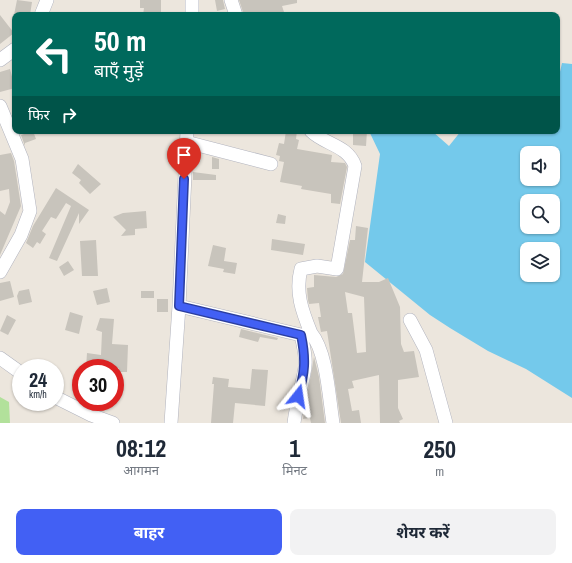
<!DOCTYPE html>
<html lang="hi">
<head>
<meta charset="utf-8">
<style>
	body { margin:0; font-family:"Archivo Narrow","Noto Sans Devanagari",sans-serif; background:#f2f2f3; color:#1f2937; height:100vh; display:flex; flex-direction:column; font-size:15px; white-space:nowrap }
	* { box-sizing:border-box; margin:0 }
	p { font-size:13px; color:#747a83 }
	.icon { flex:none; width:22px; height:22px; fill:none; stroke:currentColor; stroke-width:2; stroke-linecap:round; stroke-linejoin:round }
	.map { position:relative; height:423px; overflow:hidden }
	.panel { display:flex; flex-direction:column; background:#fff; flex:1 }
	.panel>* { flex:none }
	.hud { position:absolute; left:12px; top:12px; width:548px; height:122px; border-radius:8px; box-shadow:0 1px 3px #0004; background:#00695c; color:#fff; overflow:hidden }
	.controls { position:absolute; left:520px; top:146px; display:grid; gap:8px }
	.controls a { display:grid; place-items:center; width:40px; height:40px; border-radius:8px; background:#fff; box-shadow:0 1px 3px #0004; font-size:20px }
	.speed { position:absolute; left:12px; top:359px; display:flex; gap:8px; font-size:20px; font-weight:700; text-align:center }
	.speed>* { display:grid; place-content:center; width:52px; height:52px; border-radius:50%; background:#fff; box-shadow:0 1px 3px #0004; line-height:1 }
	.speed small { font-size:10px; font-weight:400 }
	.speed .limit { border:6px solid #d22; background:#fff; color:#111 }
	.pin { position:absolute; display:grid; place-items:center; width:34px; height:34px; color:#fff; margin:-41px -17px; border-radius:50% 50% 50% 0; rotate:-45deg; box-shadow:0 0 4px #0007 }
	.pin .icon { rotate:45deg }
	.me { position:absolute; width:44px; margin:-22px; rotate:15deg; stroke-linejoin:round; filter:drop-shadow(0 0 3px #0008) }
	.turn { display:flex; align-items:center; gap:14px; height:84px; padding:0 16px; font-size:18px }
	.turn .icon { width:52px; height:52px; stroke-width:2.5 }
	.turn b { display:block; font-size:28px; line-height:34px }
	.then { display:flex; align-items:center; height:38px; padding:0 16px; background:#0003; gap:8px; font-size:15px }
	.eta { display:flex; justify-content:space-evenly; align-items:center; height:68px; text-align:center }
	.eta b { font-size:24px; font-weight:700; line-height:28px }
	.action { display:flex; gap:8px; margin-top:auto; padding:8px 16px }
	.action a { flex:1; height:46px; border-radius:8px; background:#4260f4; color:#fff; font-size:16px; font-weight:700; line-height:46px; text-align:center }
	.action a+a { background:#f2f2f3; color:#1f2937 }
	.map>svg:first-child { display:block }
	.green { fill:#b2e19b }
	.water { fill:#74c9eb; fill-rule:evenodd }
	.building { fill:#c8c4bc; fill-rule:evenodd }
	.lines { fill:none; stroke-linecap:round; stroke-linejoin:round }
	.minor-casing { stroke:#b1b3be; stroke-width:14 }
	.minor { stroke:#fff; stroke-width:13 }
	.route-casing { stroke:#2b3e9f; stroke-width:10 }
	.route { stroke:#4260f4; stroke-width:7 }
</style>
</head>
<body>
<div class="map">
<svg width="572" height="423" viewBox="0 0 572 423">
	<rect width="100%" height="100%" fill="#ece6dd"/>
	<path class="green" d="M0 397 9 402 10 423H0Z"/>
	<path class="water" d="M562 63 572 64V398L526 369 488 351 450 328 430 315 365 262 380 154 369 131H432L449 146 461 131H557V85ZM527 153H553V179H527ZM527 201H553V227H527ZM527 249H553V275H527Z"/>
	<path class="building" d="M17 0 32 2 30 15H14Z
		M140 0H161V15H143L144 8H140Z
		M215 0H223L225 9 217 11Z
		M239 0H297V3L282 6 285 15H244Z
		M0 15 14 33 0 44Z
		M10 69 15 88 0 92V72Z
		M33 131 36 139 25 143V146L21 135Z
		M286 131H297L296 139 299 140 297 149 332 155 331 162 345 163 347 167 340 204 331 203V194L301 189 302 186 280 182 284 162 279 161 280 156 276 155 279 143 284 144Z
		M353 131H367L366 146 353 145Z
		M11 153 14 161 21 206 0 255V211L5 215 10 202 9 189 0 191V155Z
		M212 157 219 159V169H212Z
		M78 164 101 184 90 194 79 183 81 180 72 173Z
		M193 172 216 175V180H193Z
		M56 188 89 210 79 224V213L57 261 49 258 71 206 66 203 56 219 51 217 42 231 46 234 40 244 37 242 33 248 26 243 33 226Z
		M146 211 147 228 135 229V235L121 236 126 230 113 217 123 213Z
		M278 214 286 216 285 224 276 223Z
		M356 226 368 228 362 282H379L388 278 400 307 401 344 404 352 414 351 419 377 398 380V408L403 419 399 421 400 423H380L379 375 352 381 354 388 348 389 352 411 359 410 361 423H341L327 331 321 332 318 317H321L319 303 309 304 308 300 307 288 314 287V275L336 277 343 274 350 240H355ZM345 292 364 297 366 352 357 353 352 313H348Z
		M272 239 305 244 303 255 271 250Z
		M96 240 98 276H82L80 241Z
		M213 245 226 248 224 261 237 263 235 274 223 272 224 269 208 266Z
		M68 261 74 270 64 276 59 267Z
		M10 281 14 297 0 301V283Z
		M107 288 110 302 97 305 93 291Z
		M29 289 32 302 19 305 17 296 19 291Z
		M141 291H154V298H141Z
		M157 299H168V312H157Z
		M70 312 83 316 79 334 65 330Z
		M7 315 16 320 8 335 0 331Z
		M100 318 114 319 112 344 128 345 127 372H118L119 368H86L87 353 101 355 102 332 96 330Z
		M241 329 278 338 277 340 260 337 258 342 239 337Z
		M314 357 319 377 325 423H311L310 418 303 419Z
		M252 369 268 370 265 406 235 403 233 423H211L214 384H212L213 377 229 379 228 387 250 389Z"/>
	<g class="lines">
		<defs>
			<path id="minor" d="M231 0 236 15
				M41 15 47 0
				M192 15V0
				M0 60 15 49
				M0 106 22 159 30 211 21 235 0 272
				M186 142 271 164
				M179 306 301 335
				M410 320 426 350 446 423
				M311 333C327 352 329 398 333 423
				M0 358 21 373
				M55 397 91 415 113 423
				M171 423 179 306 187 131
				M294 423C296 406 301 390 304 373 307 361 304 348 301 335L311 333C302 311 295 292 301 269L317 266 337 269 355 166C348 145 325 145 311 131"/>
		</defs>
		<use href="#minor" class="minor-casing"/>
		<use href="#minor" class="minor"/>
	</g>
	<g class="lines">
		<defs>
			<path id="route" d="M184 179 179 306 301 335C306 359 305 373 298 396"/>
		</defs>
		<use href="#route" class="route-casing"/>
		<use href="#route" class="route"/>
	</g>
</svg>
<div class="controls">
<a><svg class="icon" aria-label="sound" viewBox="0 0 24 24"><path d="M4 9h4l5-4v14l-5-4H4zM17 9q2 3 0 6"/></svg></a>
<a><svg class="icon" aria-label="search" viewBox="0 0 24 24"><circle cx="10" cy="10" r="6"/><path d="M15 15l6 6"/></svg></a>
<a><svg class="icon" aria-label="layers" viewBox="0 0 24 24"><path d="M12 4l9 5-9 5-9-5zM3 14l9 5 9-5"/></svg></a>
</div>
<div class="speed"><div>24<small>km/h</small></div><div class="limit">30</div></div>
<div class="pin" style="left:184px;top:179px;background:#d93025"><svg class="icon" aria-label="arrive" viewBox="0 0 24 24"><path d="M6 21V4h12l-3 4 3 4H6"/></svg></div>
<svg class="me" style="left:298px;top:396px" viewBox="-20 -20 40 40"><path d="M0-17L14 15 0 8-14 15z" fill="#4260f4" stroke="#fff" stroke-width="4"/></svg>
<div class="hud">
<div class="turn"><svg class="icon" aria-label="left" viewBox="0 0 24 24"><path d="M17 20v-9H6M10 6l-5 5 5 5"/></svg><div><b>50 m</b>बाएँ मुड़ें</div></div>
<div class="then">फिर<svg class="icon" aria-label="right" viewBox="0 0 24 24"><path d="M7 20v-9h11M14 6l5 5-5 5"/></svg></div>
</div>
</div>
<section class="panel">
<div class="eta">
<div><b>08:12</b><p>आगमन</p></div>
<div><b>1</b><p>मिनट</p></div>
<div><b>250</b><p>m</p></div>
</div>
<div class="action"><a>बाहर</a><a>शेयर करें</a></div>
</section>
</body>
</html>
